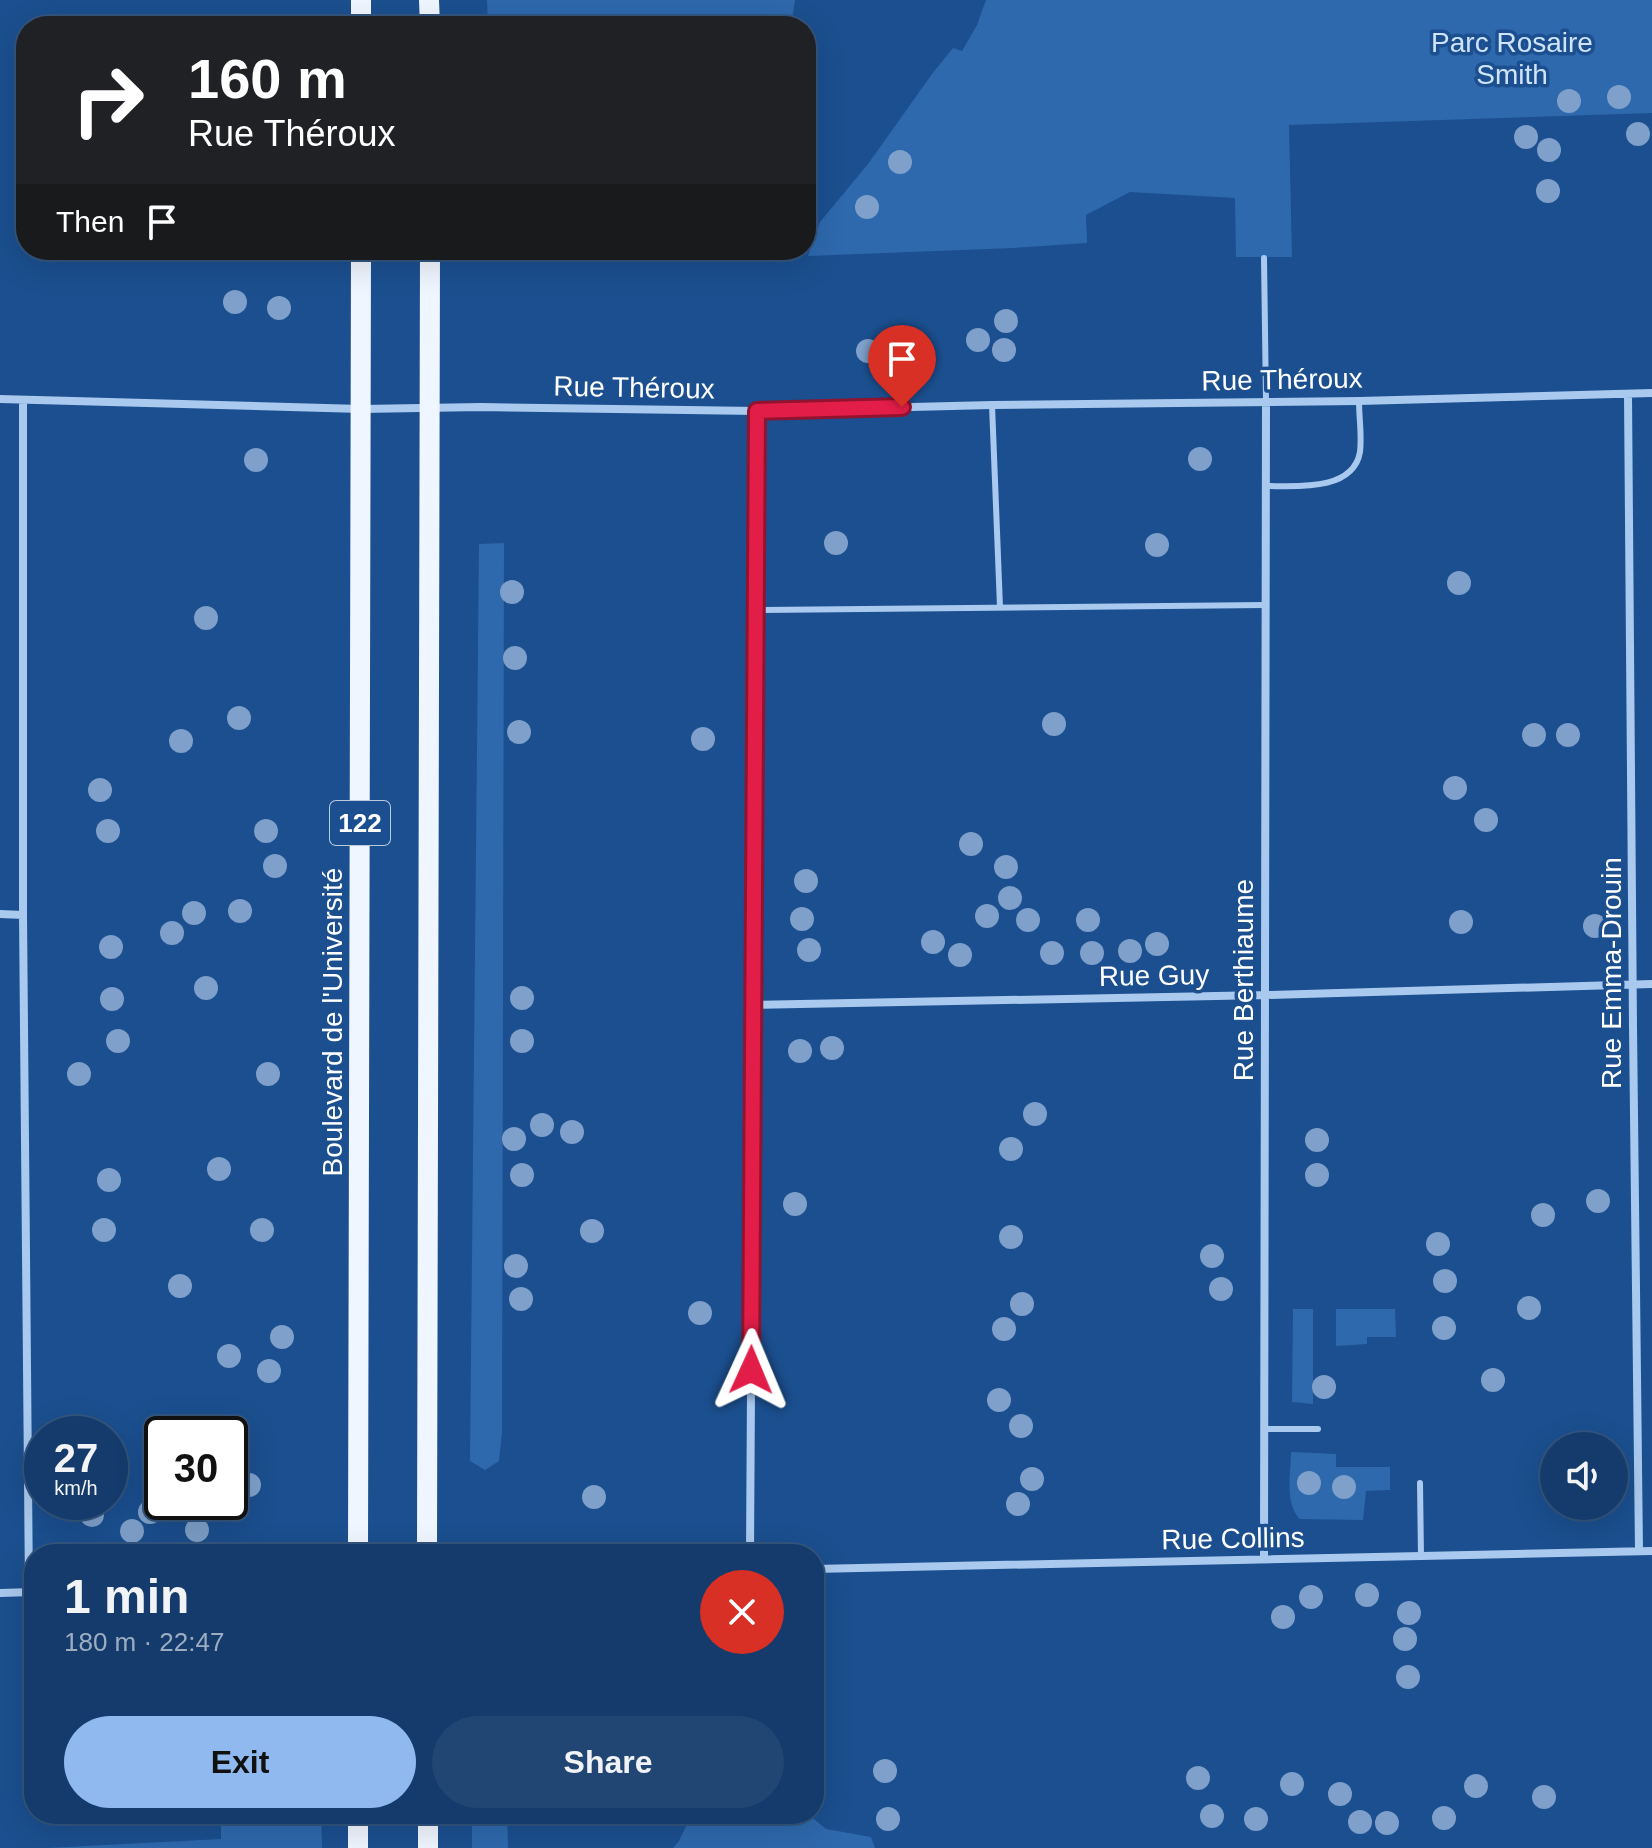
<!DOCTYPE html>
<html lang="en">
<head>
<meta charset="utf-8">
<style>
	body { margin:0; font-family:Helvetica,sans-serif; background:#214673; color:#f1f3f6; height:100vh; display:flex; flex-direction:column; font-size:30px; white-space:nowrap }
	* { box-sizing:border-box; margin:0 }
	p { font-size:26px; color:#9dadc1 }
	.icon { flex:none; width:44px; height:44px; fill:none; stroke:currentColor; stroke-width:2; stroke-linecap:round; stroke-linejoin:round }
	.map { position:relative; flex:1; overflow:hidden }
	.details { position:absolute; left:24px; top:1544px; width:800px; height:280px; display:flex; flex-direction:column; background:#143b6b; border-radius:32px; box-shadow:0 8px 32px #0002,0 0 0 2px #33557e }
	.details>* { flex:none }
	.guide { position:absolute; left:16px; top:16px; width:800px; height:244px; border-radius:32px; box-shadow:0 8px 32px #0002,0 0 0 2px #33557e; background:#202124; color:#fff; overflow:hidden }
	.controls { position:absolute; left:1540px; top:1432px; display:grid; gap:16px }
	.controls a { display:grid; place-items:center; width:88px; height:88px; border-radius:50%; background:#143b6b; box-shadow:0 8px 32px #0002,0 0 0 2px #33557e; font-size:40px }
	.speed { position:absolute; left:24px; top:1416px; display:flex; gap:16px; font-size:40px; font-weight:700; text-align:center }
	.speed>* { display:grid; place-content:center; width:104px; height:104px; border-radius:50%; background:#143b6b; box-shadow:0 8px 32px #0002,0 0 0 2px #33557e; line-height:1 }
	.speed small { font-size:20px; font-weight:400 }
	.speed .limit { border:4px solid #111; border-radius:12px; background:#fff; color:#111 }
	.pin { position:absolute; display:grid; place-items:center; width:68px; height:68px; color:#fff; margin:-82px -34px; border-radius:50% 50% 50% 0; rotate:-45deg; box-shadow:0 0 8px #0007 }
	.pin .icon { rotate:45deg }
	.me { position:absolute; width:88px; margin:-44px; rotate:1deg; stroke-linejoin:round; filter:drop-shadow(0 0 6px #0008) }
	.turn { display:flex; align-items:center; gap:28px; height:168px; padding:0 40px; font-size:36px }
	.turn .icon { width:104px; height:104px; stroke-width:2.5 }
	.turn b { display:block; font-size:56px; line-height:68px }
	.then { display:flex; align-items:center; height:76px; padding:0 40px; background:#0003; gap:16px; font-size:30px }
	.round { display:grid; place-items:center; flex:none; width:84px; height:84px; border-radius:42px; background:#214673 }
	.summary { display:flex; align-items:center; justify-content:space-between; height:136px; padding:0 40px }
	h1 { font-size:48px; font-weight:700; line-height:60px }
	.action { display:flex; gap:16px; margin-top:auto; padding:16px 40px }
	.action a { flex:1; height:92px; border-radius:48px; background:#90b9f0; color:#111; font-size:32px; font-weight:700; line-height:92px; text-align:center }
	.action a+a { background:#214673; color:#f1f3f6 }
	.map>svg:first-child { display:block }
	.green { fill:#2e69ad }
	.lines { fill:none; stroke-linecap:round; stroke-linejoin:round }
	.lane { stroke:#a9c9ee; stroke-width:6 }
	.street { stroke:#a9c9ee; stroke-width:8 }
	.primary { stroke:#f0f6ff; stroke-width:20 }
	.tree { fill:#7ea0ca }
	.route-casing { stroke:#92132f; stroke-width:20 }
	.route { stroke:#e11d48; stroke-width:14 }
	.labels { text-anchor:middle; stroke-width:7; stroke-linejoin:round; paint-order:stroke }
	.shield { fill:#1b4f8f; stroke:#bbcadd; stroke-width:2 }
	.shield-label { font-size:26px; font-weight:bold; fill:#fff }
	.park-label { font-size:28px; fill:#cfe3fa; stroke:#1b4f8f }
	.street-label { font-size:28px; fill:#fff; stroke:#1b4f8f }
</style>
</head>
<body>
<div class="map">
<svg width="1652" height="1848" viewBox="0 0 1652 1848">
	<rect width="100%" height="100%" fill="#1b4f8f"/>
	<path class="green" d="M487 0H795L791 26H488Z
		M986 0H1652V113L1289 125 1292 257H1236L1235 198 1130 192 1086 215 1087 243 1014 248 808 256 820 222 868 164 932 74 953 48 962 51 977 25Z
		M504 543 502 1433 499 1461 485 1470 470 1461 479 544Z
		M1293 1309H1313V1404L1292 1402Z
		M1336 1309H1395L1396 1337H1367V1344L1336 1346Z
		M1291 1452 1336 1454V1467H1390V1490L1366 1491 1363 1520 1300 1519C1284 1503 1291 1473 1291 1452Z
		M221 1814H321L322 1848H48L221 1839Z
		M472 1814H507L508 1848H472Z
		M692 1814H808L826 1829 871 1837 875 1848H673L679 1841Z"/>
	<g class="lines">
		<path class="lane" d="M1264 258 1266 402
			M992 405 1000 607
			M1266 486C1295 486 1353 492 1360 452 1362 436 1359 417 1359 401
			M756 610 1266 605
			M1264 1429H1318
			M1420 1483 1421 1557"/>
		<path class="street" d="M1628 394 1633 1027 1639 1551
			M0 399 361 409 481 407 757 411 992 405 1359 401 1652 393
			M23 400V915L29 1592
			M0 914 23 915
			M754 1005 1266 995 1652 984
			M750 1554 757 411
			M1264 1558 1266 402
			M814 1569 1652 1551
			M0 1593 33 1592"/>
		<path class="primary" d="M361 0V26
			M429 0 430 26
			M358 1554 361 250
			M427 1554 430 250
			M358 1814V1848
			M428 1814V1848"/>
	</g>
	<g class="tree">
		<circle cx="1619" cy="97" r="12"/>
		<circle cx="1569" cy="101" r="12"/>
		<circle cx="1638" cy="134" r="12"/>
		<circle cx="1526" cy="137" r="12"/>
		<circle cx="1549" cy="150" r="12"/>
		<circle cx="900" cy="162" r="12"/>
		<circle cx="1548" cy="191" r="12"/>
		<circle cx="867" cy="207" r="12"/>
		<circle cx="235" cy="302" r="12"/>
		<circle cx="279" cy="308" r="12"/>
		<circle cx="1006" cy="321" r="12"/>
		<circle cx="978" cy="340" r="12"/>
		<circle cx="1004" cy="350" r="12"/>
		<circle cx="868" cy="351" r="12"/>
		<circle cx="1200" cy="459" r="12"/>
		<circle cx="256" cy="460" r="12"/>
		<circle cx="836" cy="543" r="12"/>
		<circle cx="1157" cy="545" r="12"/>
		<circle cx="1459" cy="583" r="12"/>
		<circle cx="512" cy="592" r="12"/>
		<circle cx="206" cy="618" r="12"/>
		<circle cx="515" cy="658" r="12"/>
		<circle cx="239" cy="718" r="12"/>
		<circle cx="1054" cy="724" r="12"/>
		<circle cx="519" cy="732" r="12"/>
		<circle cx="1534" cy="735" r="12"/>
		<circle cx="1568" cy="735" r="12"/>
		<circle cx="703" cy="739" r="12"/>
		<circle cx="181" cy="741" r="12"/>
		<circle cx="1455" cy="788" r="12"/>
		<circle cx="100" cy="790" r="12"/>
		<circle cx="1486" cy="820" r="12"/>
		<circle cx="108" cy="831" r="12"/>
		<circle cx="266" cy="831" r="12"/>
		<circle cx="971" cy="844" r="12"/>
		<circle cx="275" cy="866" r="12"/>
		<circle cx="1006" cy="867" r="12"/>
		<circle cx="806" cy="881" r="12"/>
		<circle cx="1010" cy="898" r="12"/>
		<circle cx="240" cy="911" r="12"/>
		<circle cx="194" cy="913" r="12"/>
		<circle cx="987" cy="916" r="12"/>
		<circle cx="802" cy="919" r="12"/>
		<circle cx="1028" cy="920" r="12"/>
		<circle cx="1088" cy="920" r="12"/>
		<circle cx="1461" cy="922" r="12"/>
		<circle cx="1595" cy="926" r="12"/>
		<circle cx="172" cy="933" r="12"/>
		<circle cx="933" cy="942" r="12"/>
		<circle cx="1157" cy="944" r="12"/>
		<circle cx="111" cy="947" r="12"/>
		<circle cx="809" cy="950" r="12"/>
		<circle cx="1130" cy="951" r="12"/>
		<circle cx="1052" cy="953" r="12"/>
		<circle cx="1092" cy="953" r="12"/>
		<circle cx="960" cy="955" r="12"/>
		<circle cx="206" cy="988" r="12"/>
		<circle cx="522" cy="998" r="12"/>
		<circle cx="112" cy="999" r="12"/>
		<circle cx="118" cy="1041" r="12"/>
		<circle cx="522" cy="1041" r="12"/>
		<circle cx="832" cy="1048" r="12"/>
		<circle cx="800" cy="1051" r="12"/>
		<circle cx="79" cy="1074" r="12"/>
		<circle cx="268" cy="1074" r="12"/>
		<circle cx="1035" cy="1114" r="12"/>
		<circle cx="542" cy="1125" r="12"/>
		<circle cx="572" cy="1132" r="12"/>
		<circle cx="514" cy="1139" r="12"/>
		<circle cx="1317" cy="1140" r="12"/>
		<circle cx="1011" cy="1149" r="12"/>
		<circle cx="219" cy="1169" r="12"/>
		<circle cx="522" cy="1175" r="12"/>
		<circle cx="1317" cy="1175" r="12"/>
		<circle cx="109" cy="1180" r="12"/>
		<circle cx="1598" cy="1201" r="12"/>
		<circle cx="795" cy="1204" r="12"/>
		<circle cx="1543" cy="1215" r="12"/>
		<circle cx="104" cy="1230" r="12"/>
		<circle cx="262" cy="1230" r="12"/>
		<circle cx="592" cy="1231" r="12"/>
		<circle cx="1011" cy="1237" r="12"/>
		<circle cx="1438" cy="1244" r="12"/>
		<circle cx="1212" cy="1256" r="12"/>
		<circle cx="516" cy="1266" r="12"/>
		<circle cx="1445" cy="1281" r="12"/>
		<circle cx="180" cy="1286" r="12"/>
		<circle cx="1221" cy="1289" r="12"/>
		<circle cx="521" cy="1299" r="12"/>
		<circle cx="1022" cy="1304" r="12"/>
		<circle cx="1529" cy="1308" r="12"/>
		<circle cx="700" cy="1313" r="12"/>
		<circle cx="1444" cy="1328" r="12"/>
		<circle cx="1004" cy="1329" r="12"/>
		<circle cx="282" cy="1337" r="12"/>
		<circle cx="229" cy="1356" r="12"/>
		<circle cx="269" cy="1371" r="12"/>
		<circle cx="1493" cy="1380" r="12"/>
		<circle cx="1324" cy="1387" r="12"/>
		<circle cx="999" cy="1400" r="12"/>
		<circle cx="1021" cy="1426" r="12"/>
		<circle cx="1032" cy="1479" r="12"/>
		<circle cx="1309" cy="1483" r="12"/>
		<circle cx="249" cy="1485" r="12"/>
		<circle cx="1344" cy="1487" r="12"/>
		<circle cx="594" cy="1497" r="12"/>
		<circle cx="1018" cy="1504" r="12"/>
		<circle cx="150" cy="1512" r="12"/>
		<circle cx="92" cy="1515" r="12"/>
		<circle cx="197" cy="1530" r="12"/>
		<circle cx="132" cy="1531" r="12"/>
		<circle cx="1367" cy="1595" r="12"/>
		<circle cx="1311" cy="1597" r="12"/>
		<circle cx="1409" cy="1613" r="12"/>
		<circle cx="1283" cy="1617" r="12"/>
		<circle cx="1405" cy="1639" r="12"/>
		<circle cx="1408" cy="1677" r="12"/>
		<circle cx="885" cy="1771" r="12"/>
		<circle cx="1198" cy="1778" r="12"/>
		<circle cx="1292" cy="1784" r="12"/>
		<circle cx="1476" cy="1786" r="12"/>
		<circle cx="1340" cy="1794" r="12"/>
		<circle cx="1544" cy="1797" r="12"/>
		<circle cx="1212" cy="1816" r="12"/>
		<circle cx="1444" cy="1818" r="12"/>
		<circle cx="888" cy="1819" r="12"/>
		<circle cx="1256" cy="1819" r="12"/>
		<circle cx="1360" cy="1822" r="12"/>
		<circle cx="1387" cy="1823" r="12"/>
	</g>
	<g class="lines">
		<defs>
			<path id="route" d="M751 1370 757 411 902 407"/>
		</defs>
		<use href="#route" class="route-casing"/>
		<use href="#route" class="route"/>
	</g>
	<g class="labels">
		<rect class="shield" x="330" y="801" width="60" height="44" rx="6"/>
		<g class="shield-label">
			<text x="360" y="832">122</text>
		</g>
		<g class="park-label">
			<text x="1512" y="52">Parc Rosaire<tspan x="1512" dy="32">Smith</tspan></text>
		</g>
		<g class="street-label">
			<text transform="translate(1282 379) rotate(-1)" y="10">Rue Théroux</text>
			<text transform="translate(634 387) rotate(1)" y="10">Rue Théroux</text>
			<text transform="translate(1611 973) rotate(-90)" y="10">Rue Emma-Drouin</text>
			<text transform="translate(1154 975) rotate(-1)" y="10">Rue Guy</text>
			<text transform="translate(1243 980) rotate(-90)" y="10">Rue Berthiaume</text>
			<text transform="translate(332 1022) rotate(-90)" y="10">Boulevard de l'Université</text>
			<text transform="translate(1233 1538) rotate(-1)" y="10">Rue Collins</text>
		</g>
	</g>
</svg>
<div class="controls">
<a><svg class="icon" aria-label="sound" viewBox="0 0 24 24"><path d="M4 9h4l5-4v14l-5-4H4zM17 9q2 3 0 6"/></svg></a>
</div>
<div class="speed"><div>27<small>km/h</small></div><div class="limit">30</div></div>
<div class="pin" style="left:902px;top:407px;background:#d93025"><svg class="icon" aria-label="arrive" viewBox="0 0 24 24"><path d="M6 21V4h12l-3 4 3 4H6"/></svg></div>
<svg class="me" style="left:751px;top:1370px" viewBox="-20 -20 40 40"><path d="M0-17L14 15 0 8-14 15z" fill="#e11d48" stroke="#fff" stroke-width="4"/></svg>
<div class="guide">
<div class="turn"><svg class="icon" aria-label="right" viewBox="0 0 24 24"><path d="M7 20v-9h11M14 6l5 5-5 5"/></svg><div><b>160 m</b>Rue Théroux</div></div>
<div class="then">Then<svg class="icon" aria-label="arrive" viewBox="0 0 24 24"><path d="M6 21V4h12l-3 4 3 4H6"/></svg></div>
</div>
<section class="details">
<div class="summary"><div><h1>1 min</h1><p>180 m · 22:47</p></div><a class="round" style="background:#d93025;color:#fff"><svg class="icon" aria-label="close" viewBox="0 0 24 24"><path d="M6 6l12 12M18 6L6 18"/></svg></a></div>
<div class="action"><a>Exit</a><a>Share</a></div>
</section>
</div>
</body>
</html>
